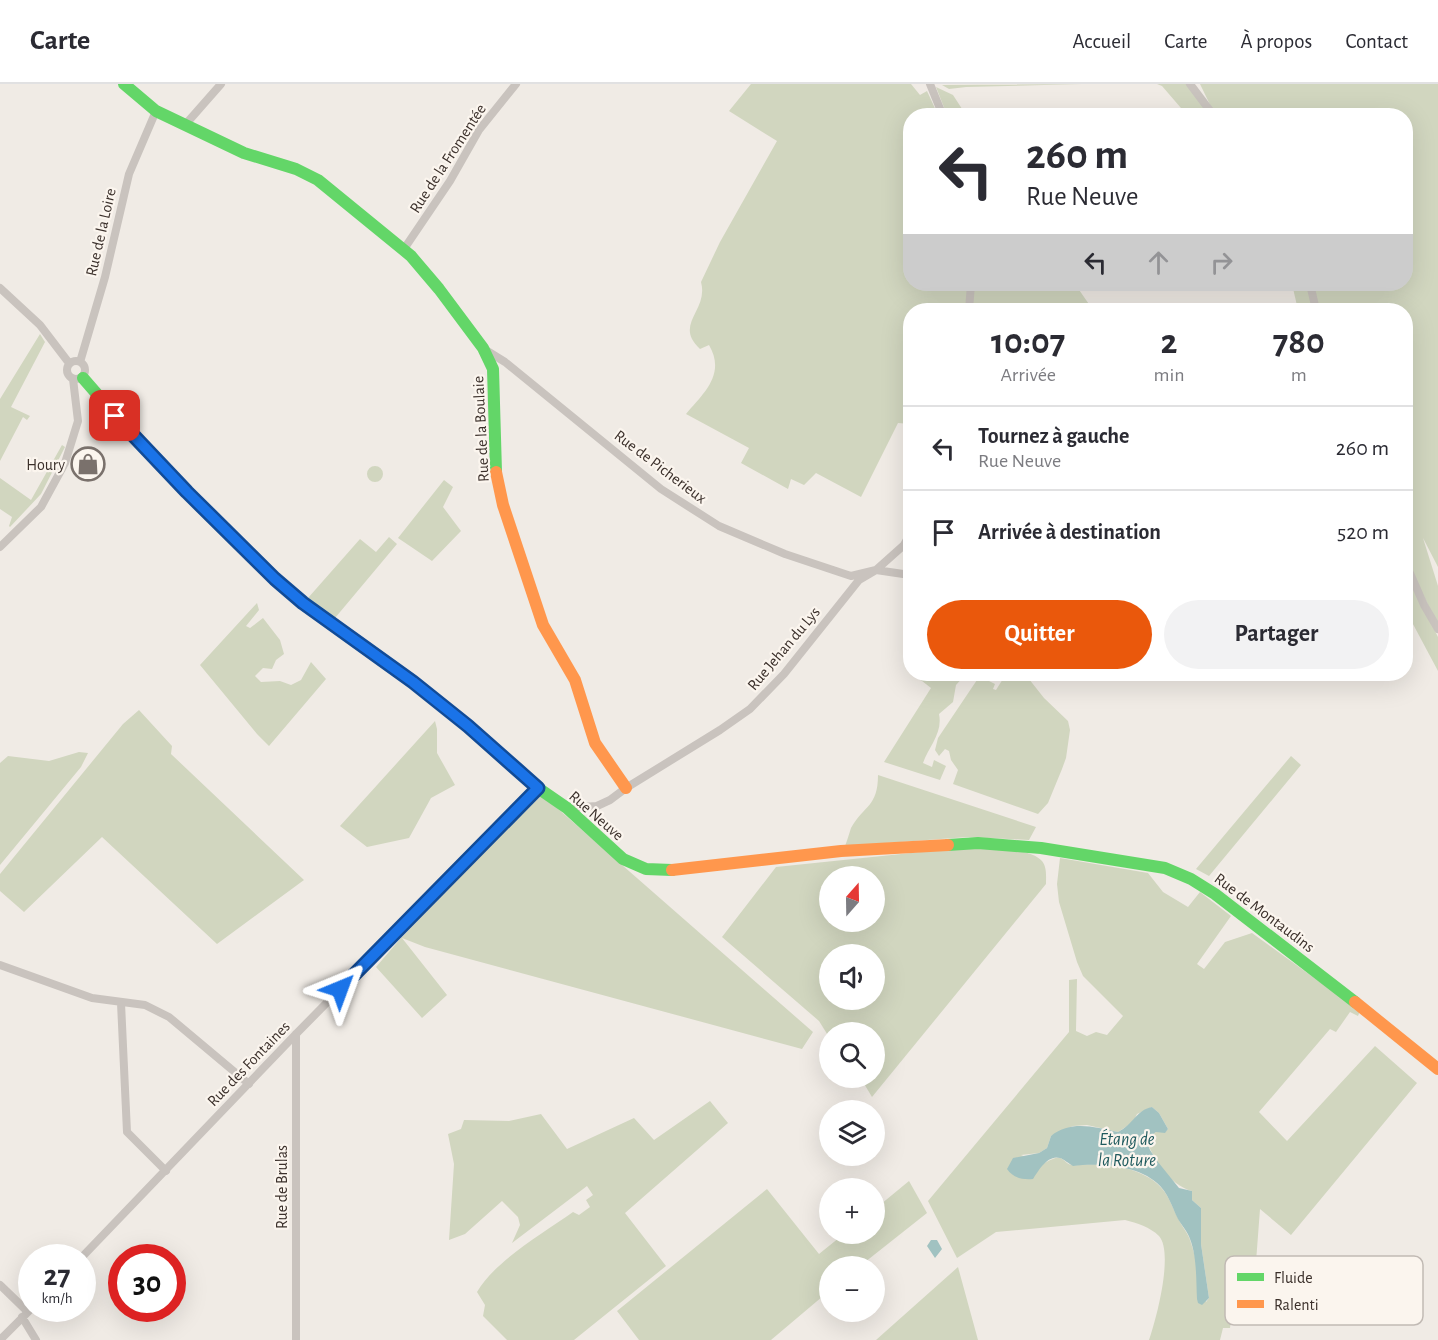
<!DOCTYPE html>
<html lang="fr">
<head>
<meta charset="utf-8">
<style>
	body { margin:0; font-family:"Alegreya Sans",sans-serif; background:#f2f2f3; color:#2b2b33; height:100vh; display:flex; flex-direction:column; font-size:22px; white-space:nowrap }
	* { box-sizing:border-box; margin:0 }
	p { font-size:20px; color:#7c7c81 }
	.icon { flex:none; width:33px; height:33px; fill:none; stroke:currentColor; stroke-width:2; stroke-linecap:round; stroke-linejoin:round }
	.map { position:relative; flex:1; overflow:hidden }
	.side { position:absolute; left:903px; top:219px; width:510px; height:378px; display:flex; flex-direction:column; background:#fff; border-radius:24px; box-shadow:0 6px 24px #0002 }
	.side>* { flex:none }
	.top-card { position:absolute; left:903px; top:24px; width:510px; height:183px; border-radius:24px; box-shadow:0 6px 24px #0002; background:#fff; color:#2b2b33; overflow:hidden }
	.needle { width:39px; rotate:20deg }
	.buttons { position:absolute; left:819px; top:782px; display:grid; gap:12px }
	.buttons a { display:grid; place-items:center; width:66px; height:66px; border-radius:50%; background:#fff; box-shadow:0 6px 24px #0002; font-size:30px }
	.speed { position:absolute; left:18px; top:1160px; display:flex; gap:12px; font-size:30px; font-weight:700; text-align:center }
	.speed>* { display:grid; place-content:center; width:78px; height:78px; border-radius:50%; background:#fff; box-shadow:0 6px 24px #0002; line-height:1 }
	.speed small { font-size:15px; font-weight:400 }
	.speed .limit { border:9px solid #d22; background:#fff; color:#111 }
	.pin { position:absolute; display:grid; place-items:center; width:51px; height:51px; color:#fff; margin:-26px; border-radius:12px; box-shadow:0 3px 9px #0006 }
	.me { position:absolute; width:66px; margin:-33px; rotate:44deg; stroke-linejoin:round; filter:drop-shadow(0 0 4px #0008) }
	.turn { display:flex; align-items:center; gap:21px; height:126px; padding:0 24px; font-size:27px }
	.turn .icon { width:78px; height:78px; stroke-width:2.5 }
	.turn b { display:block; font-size:42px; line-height:51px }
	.lanes { display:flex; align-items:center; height:57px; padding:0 24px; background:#0003; justify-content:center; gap:30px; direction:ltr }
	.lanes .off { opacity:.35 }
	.eta { display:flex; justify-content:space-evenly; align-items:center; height:102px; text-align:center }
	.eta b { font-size:36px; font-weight:700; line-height:42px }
	.button { display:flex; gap:12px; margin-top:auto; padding:12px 24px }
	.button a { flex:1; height:69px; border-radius:36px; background:#ea580c; color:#fff; font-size:24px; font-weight:700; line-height:69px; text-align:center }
	.button a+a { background:#f2f2f3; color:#2b2b33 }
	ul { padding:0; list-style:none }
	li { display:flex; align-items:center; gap:18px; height:84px; padding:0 24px; border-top:2px solid #e1e1e2 }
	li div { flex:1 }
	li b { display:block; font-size:22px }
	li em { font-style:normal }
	header { display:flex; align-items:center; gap:36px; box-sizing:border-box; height:84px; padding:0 30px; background:#fff; border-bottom:2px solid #e1e1e2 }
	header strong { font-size:28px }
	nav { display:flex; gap:33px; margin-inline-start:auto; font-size:21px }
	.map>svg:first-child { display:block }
	.green { fill:#d1d6bf; fill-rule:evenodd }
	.water { fill:#a1c2c1 }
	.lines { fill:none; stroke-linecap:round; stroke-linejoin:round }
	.street { stroke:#c9c3be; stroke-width:8 }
	.fast { stroke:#63d668; stroke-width:12 }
	.slow { stroke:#ff974d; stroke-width:12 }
	.route-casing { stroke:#114b97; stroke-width:15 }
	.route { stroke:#1a73e8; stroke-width:10 }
	.labels { text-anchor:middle; stroke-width:4.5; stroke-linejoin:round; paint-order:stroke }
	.street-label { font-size:16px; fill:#3b302b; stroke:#fbf5ee }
	.poi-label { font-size:16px; fill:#3b302b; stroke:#fbf5ee; text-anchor:end }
	.water-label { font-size:18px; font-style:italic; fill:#1f5a5e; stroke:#fbf5ee }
	.key { fill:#fbf5ee; stroke:#c1bab4; stroke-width:1.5 }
	.key-label { font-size:16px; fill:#3b302b }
</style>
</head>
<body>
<header>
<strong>Carte</strong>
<nav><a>Accueil</a><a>Carte</a><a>À propos</a><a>Contact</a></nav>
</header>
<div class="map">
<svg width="1438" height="1256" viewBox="0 0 1438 1256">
	<rect width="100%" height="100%" fill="#f0ebe5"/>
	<path class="green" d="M751 0H911L920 11 927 7 938 31 910 32V200H969L968 226H910V340L898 339 861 413 816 389 804 401 791 395 788 405 741 379 749 364 686 330C704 309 726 290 709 261L700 265C673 240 709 227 701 198L720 158 777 57 729 27Z
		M1082 0 966 3 949 5 942 1Z
		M1157 0H1186L1212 31H1187L1162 2Z
		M1200 0H1438V483L1423 454 1438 502V541L1406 476V226H1298L1292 200H1406V32L1215 31Z
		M936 3 953 11 966 31H947Z
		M974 200H1075L1093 226H1074L1063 222H1051L1027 226H972Z
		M40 250 45 258 11 323 30 332 27 336 23 333 0 377V315Z
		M62 361 65 363 41 410 10 443 9 442 12 433 0 425V394L31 416Z
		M367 390a8 8 0 1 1 16 0a8 8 0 1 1-16 0Z
		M444 396 453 403 443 423 461 447 432 477 398 454Z
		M389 453 397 460 335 534 308 514 360 455 376 468Z
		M1406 488 1438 553V587L1406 527Z
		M257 519 259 526 246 542 250 544 263 534 280 556 284 570 276 576 272 585 263 584 255 592 261 598 280 597 291 601 301 596 311 578 326 595 269 662 257 650 200 581Z
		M913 590H966L956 601 953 618 939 630C943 649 929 662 923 679L932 683 934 676 946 682 940 696 884 678 931 604Z
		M981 590H991L989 597 995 600 993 605 996 606 1006 590H1025L1044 614 1068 637 1070 646 1066 674 1062 685 1048 719 1038 730 953 700 958 686 951 676 949 667 945 665 939 672 935 666 938 654Z
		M139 626 172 662 171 670 304 796 217 860 102 753 24 828 0 807V790L123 640Z
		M435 637 437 645V669L455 701 431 714 409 754 367 763 340 742Z
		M79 668 88 669 81 683 0 781V679L8 672 49 677Z
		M1291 672 1301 681 1209 792 1196 785Z
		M878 691 1036 743 1029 756 968 753 845 762C847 757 849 750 851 744 864 721 878 723 878 691Z
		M541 710 813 948 802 965 425 863 402 854 447 911 422 934 376 883 401 854Z
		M959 764C978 765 1030 762 1042 777 1047 783 1046 792 1046 800L872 1013 860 993H874V948H830L829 953 819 937 722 853 776 783ZM830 792H874V837H830ZM830 870H874V915H830Z
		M1060 774 1148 789 1163 808 1188 823 1200 808 1231 832 1197 880 1204 885 1225 858 1252 849 1360 927 1358 932 1350 928 1336 948 1330 945 1259 1028 1287 1057 1375 962 1417 999 1291 1151 1260 1125 1256 1178 1239 1179 1230 1244H1223L1220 1256H1149C1156 1236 1174 1169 1159 1152 1150 1143 1137 1139 1125 1136L996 1148 957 1174 928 1117 1069 948V896L1077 895 1076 947 1087 952 1096 948 1107 951 1123 932 1083 892 1077 878 1059 818 1057 800ZM1152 1023 1159 1029 1168 1045 1165 1048H1156L1149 1053H1145C1153 1074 1169 1101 1192 1107V1116L1201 1124V1160L1209 1214 1206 1218C1200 1198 1197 1176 1190 1156 1188 1149 1182 1143 1179 1136 1174 1127 1170 1115 1164 1107 1147 1084 1106 1078 1079 1081 1059 1084 1069 1064 1043 1080L1021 1071 1039 1069 1047 1064 1051 1052 1073 1042 1087 1041 1118 1048 1133 1038 1137 1030Z
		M710 1017 728 1039 625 1129 666 1182 574 1256H507L483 1232 485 1221 477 1208C496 1176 542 1150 573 1128L579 1131 590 1123 586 1116 593 1111 587 1102 512 1159 520 1141 518 1133 502 1117 465 1150 449 1156 454 1080 448 1050 461 1045 464 1036 509 1037 541 1030 567 1065 634 1034 654 1056Z
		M909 1097 927 1129 860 1182H830L829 1207 771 1256H639L617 1227 767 1105 819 1170 845 1149H874L875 1125Z
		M958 1183 978 1256H876Z"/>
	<path class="water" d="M1051 222H1063L1074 226H1027Z
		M1152 1023 1159 1029 1168 1045 1165 1049 1156 1048 1149 1053H1145L1150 1066 1158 1078 1179 1104 1192 1107V1116L1201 1124V1160L1209 1214 1202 1221 1198 1219 1197 1215C1196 1195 1197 1173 1190 1155 1188 1148 1182 1142 1178 1135 1172 1123 1168 1108 1157 1099 1136 1081 1099 1079 1073 1082 1069 1080 1064 1075 1060 1074 1048 1070 1038 1087 1033 1095 1023 1096 1013 1094 1007 1085L1013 1074 1039 1069 1047 1064 1051 1052C1071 1036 1094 1043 1118 1048 1133 1041 1136 1026 1152 1023Z
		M931 1156H937L942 1165 935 1174 927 1162Z"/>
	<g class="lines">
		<path class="street" d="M930 0 943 32
			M1190 0 1214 32
			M185 41 221 0
			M404 165 450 97 479 46 516 0
			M1310 200 1316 226
			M0 204 40 241 69 279
			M969 226 971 200
			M484 265 505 278 661 405 719 442 785 470 851 492 876 486 910 491
			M67 286a9 9 0 1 1 18 0a9 9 0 1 1-18 0Z
			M80 278 105 193 129 90 156 27
			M0 463 41 423 65 379 78 337 73 295
			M1406 480 1424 521 1438 545
			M1045 590 1048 591
			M567 724 597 722 610 716 626 704 720 646 750 625 784 590 859 496 876 486 904 461 910 450
			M0 881 92 914 145 921 169 933 249 1000
			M121 919 127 1048 166 1087
			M82 1173 296 950 538 704
			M0 1201 28 1228
			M22 1233 36 1256
			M0 1256 32 1224
			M296 1256V950"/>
		<path class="fast" d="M124 0 156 27 244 69 296 85 318 96 411 172 439 205 483 264 493 285 496 388
			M83 294 130 348 187 408 275 495 303 519 413 598 468 642 538 704 567 724 623 775 646 785 672 786
			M948 761 978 759 1041 764 1165 784 1191 795 1215 810 1355 918"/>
		<path class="slow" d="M496 388 503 421 543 541 575 596 595 659 626 704
			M672 786 841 767 948 761
			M1355 918 1438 985"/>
	</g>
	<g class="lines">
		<defs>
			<path id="route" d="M115 332 187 408 275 495 303 519 413 598 468 642 538 704 340 905"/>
		</defs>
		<use href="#route" class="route-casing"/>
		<use href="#route" class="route"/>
	</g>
	<defs>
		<symbol id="shop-ring" viewBox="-11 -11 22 22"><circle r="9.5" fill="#fbf5ee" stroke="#7a716c" stroke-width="1.5"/><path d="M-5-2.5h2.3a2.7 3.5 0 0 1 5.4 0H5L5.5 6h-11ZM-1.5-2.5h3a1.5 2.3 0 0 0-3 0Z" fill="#7a716c"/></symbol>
	</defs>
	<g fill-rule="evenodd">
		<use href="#shop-ring" x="69" y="361" width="38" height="38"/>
	</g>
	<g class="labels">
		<g class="street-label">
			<text transform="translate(447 74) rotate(-57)" y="6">Rue de la Fromentée</text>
			<text transform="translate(100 148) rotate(-77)" y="6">Rue de la Loire</text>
			<text transform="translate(480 345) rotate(-93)" y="6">Rue de la Boulaie</text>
			<text transform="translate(661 382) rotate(37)" y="6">Rue de Picherieux</text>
			<text transform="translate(783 564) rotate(-50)" y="6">Rue Jehan du Lys</text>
			<text transform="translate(597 731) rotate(41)" y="6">Rue Neuve</text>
			<text transform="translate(1265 828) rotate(37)" y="6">Rue de Montaudins</text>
			<text transform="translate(248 979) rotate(-46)" y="6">Rue des Fontaines</text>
			<text transform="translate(281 1103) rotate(-90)" y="6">Rue de Brulas</text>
		</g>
		<g class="poi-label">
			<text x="65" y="386">Houry</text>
		</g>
		<g class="water-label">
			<text x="1127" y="1061">Étang de<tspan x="1127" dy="21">la Roture</tspan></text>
		</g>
	</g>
	<rect x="1225" y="1172" width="198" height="69" rx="9" class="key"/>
	<rect x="1237" y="1189" width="27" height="8" fill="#63d668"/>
	<rect x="1237" y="1216" width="27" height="8" fill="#ff974d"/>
	<g class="key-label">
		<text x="1274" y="1199">Fluide</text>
		<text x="1274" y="1226">Ralenti</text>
	</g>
</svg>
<div class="buttons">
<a><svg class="needle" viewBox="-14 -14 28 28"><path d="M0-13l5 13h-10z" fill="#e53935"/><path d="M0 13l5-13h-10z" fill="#7c7c81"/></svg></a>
<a><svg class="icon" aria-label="sound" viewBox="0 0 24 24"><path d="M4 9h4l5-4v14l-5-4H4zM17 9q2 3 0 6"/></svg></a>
<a><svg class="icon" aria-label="search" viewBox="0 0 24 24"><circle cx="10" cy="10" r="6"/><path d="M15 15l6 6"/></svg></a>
<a><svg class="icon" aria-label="layers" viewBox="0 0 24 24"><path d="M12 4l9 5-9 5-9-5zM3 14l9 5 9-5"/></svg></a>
<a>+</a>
<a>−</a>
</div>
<div class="speed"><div>27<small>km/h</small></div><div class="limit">30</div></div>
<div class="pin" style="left:115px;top:332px;background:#d93025"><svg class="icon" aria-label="arrive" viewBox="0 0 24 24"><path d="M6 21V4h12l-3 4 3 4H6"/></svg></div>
<svg class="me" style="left:340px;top:905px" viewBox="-20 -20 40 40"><path d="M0-17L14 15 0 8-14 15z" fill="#1a73e8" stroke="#fff" stroke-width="4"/></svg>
<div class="top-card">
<div class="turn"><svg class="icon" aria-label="left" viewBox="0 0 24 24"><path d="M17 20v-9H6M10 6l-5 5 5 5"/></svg><div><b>260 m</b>Rue Neuve</div></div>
<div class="lanes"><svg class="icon" aria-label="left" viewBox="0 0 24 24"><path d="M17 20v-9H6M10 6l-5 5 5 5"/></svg><svg class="icon off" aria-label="ahead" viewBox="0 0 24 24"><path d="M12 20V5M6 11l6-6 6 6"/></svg><svg class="icon off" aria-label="right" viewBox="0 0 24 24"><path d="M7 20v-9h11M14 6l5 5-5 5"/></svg></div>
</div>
<section class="side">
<div class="eta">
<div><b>10:07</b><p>Arrivée</p></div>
<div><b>2</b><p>min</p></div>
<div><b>780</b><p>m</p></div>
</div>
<ul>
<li><svg class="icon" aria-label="left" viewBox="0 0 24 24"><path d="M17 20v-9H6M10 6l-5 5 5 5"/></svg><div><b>Tournez à gauche</b><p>Rue Neuve</p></div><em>260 m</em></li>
<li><svg class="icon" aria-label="arrive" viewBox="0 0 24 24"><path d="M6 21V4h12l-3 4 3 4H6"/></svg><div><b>Arrivée à destination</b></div><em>520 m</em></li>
</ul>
<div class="button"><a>Quitter</a><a>Partager</a></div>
</section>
</div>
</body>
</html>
